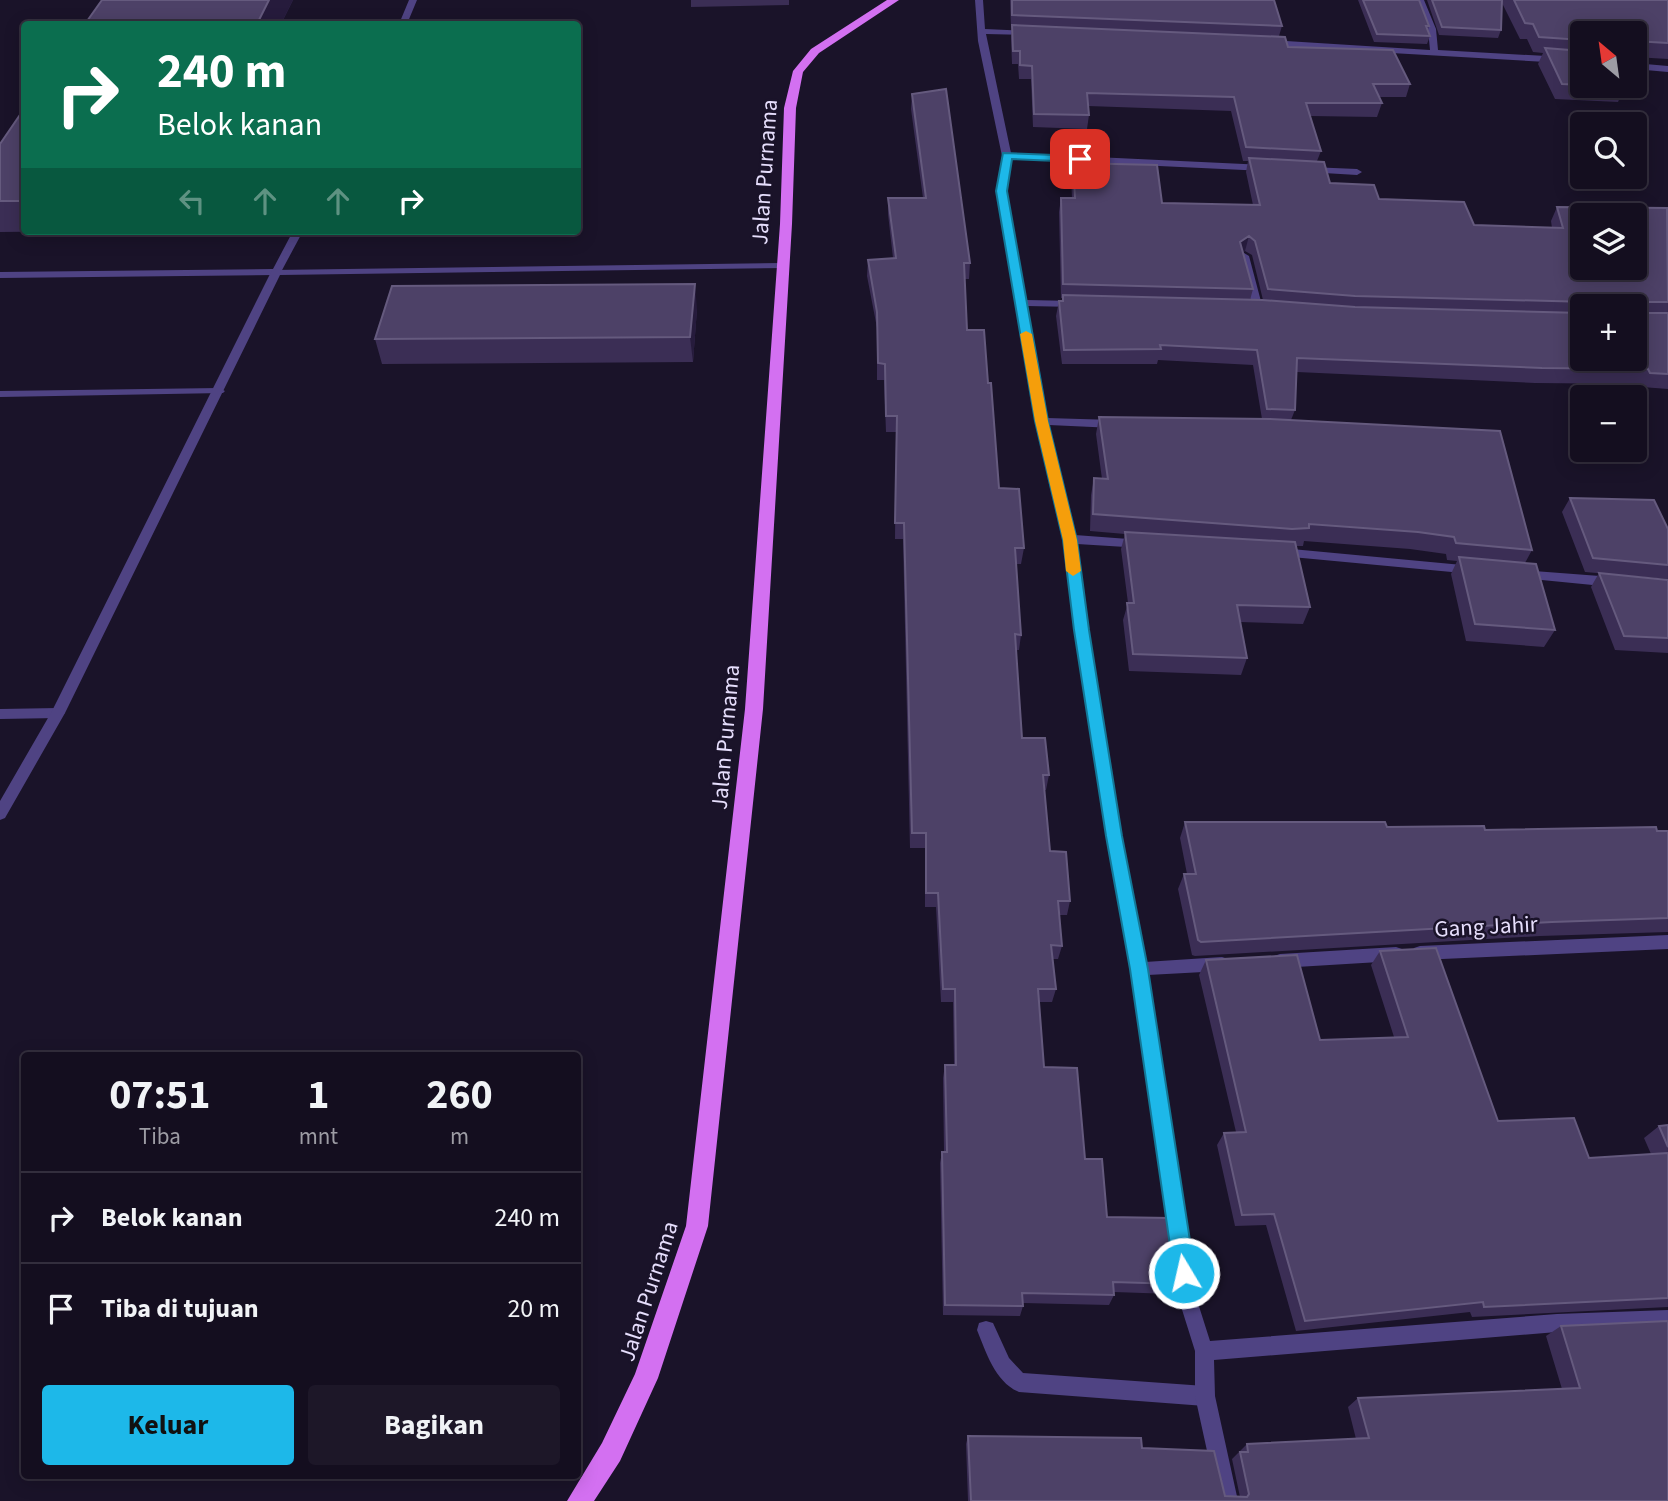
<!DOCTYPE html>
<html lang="id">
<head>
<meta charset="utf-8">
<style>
	body { margin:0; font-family:"Source Sans 3",sans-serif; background:#1d1728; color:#f1f3f6; height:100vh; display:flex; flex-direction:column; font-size:26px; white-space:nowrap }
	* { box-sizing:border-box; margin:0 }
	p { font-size:23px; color:#9d9ca4 }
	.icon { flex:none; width:38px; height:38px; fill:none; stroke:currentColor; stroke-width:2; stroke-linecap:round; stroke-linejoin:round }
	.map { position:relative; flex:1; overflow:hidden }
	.side { position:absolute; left:21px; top:1052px; width:560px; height:427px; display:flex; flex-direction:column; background:#140e1f; border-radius:7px; box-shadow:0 4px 18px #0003,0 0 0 2px #332e3d }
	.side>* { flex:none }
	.guide { position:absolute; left:21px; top:21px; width:560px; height:214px; border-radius:7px; box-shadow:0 4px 18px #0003,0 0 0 2px #332e3d; background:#0b6e4f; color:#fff; overflow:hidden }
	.needle { width:46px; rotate:331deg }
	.fabs { position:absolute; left:1570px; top:21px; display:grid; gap:14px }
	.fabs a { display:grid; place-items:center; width:77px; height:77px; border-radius:7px; background:#140e1f; box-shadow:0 4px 18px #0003,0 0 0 2px #332e3d; font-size:35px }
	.pin { position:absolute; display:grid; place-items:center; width:60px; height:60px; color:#fff; margin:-30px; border-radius:14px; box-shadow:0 4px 10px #0006 }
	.me { position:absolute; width:77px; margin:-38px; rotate:351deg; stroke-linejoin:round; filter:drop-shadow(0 0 5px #0008) }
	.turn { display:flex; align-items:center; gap:24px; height:147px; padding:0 21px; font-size:32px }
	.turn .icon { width:91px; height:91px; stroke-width:2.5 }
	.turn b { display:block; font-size:49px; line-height:60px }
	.lanes { display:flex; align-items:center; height:66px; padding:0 21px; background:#0003; justify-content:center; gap:35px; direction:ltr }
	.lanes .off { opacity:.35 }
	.eta { display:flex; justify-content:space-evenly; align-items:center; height:119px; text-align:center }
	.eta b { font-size:42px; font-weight:700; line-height:49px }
	.primary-button { display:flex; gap:14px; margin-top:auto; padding:14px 21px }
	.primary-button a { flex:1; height:80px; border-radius:7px; background:#1db8e9; color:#111; font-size:28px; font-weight:700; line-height:80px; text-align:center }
	.primary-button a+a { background:#1d1728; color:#f1f3f6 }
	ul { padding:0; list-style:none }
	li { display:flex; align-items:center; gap:21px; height:91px; padding:0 21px; border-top:2px solid #332e3d }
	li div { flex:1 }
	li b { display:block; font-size:26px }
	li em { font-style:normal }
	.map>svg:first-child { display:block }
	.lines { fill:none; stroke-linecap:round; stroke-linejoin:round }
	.lane { fill:#4f4383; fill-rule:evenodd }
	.street { fill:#4f4383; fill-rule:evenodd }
	.primary { fill:#d370f1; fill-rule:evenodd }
	.wall { fill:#3b2e55; fill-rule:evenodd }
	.shaded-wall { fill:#261b3c }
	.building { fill:#4d4167; stroke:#655a7e; stroke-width:2; fill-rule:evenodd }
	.route { fill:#1db8e9; stroke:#137897; stroke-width:2 }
	.slow { fill:#f59e0b }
	.labels { text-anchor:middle; stroke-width:5; stroke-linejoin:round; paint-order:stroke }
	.street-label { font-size:23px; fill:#e6defc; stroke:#1a1329 }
</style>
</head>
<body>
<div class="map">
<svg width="1668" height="1501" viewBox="0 0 1668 1501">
	<rect width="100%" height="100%" fill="#1a1329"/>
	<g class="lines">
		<path class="lane" d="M409 0H417L407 24H399Z
			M293 231H303L281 272 276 275 0 278V272L273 269Z
			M219 388 225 391 223 393 0 397V391Z
			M58 708 65 713 58 718 0 719V709Z
			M986 1321 993 1323 1009 1358 1023 1373 1205 1386 1212 1389 1215 1396 1212 1403 1205 1406 1019 1392C995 1382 986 1352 977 1330L979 1323Z"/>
		<path class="street" d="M975 0H983L985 29 1030 31 1034 33 1030 35 986 34 1011 153 1265 165 1270 168 1265 171 1011 159 1007 192 1026 300 1075 301 1080 304 1075 307 1027 306 1047 418 1114 420 1120 424 1114 428 1049 425 1075 535 1142 540 1148 544 1142 548 1077 544C1092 684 1119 823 1145 962L1222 957 1228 959 1230 964 1228 969 1222 971 1148 975 1197 1300 1210 1341 1557 1314 1668 1310V1328L1557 1332 1214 1360 1215 1396 1238 1501H1218L1195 1396V1351L1179 1300 1131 969 1107 837 1071 604 1064 539 1036 421 997 192 1002 156 978 41Z
			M1416 0H1424L1436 29 1438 50 1582 58V64L1270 46 1266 43 1270 40 1430 50 1428 29Z
			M1634 63 1668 66V72L1634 69Z
			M1310 167 1357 169 1362 172 1357 175 1307 172V168Z
			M1244 253 1249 256 1263 309 1262 311 1258 312 1253 309 1239 256Z
			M782 263 786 264V268L280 275 65 713 5 818 0 820V801L52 711 272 270Z
			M1281 548 1473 566 1479 570 1473 574 1281 556 1275 552Z
			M1521 570 1613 577 1619 582 1613 587 1521 578 1515 574Z
			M1668 935V949L1420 960 1414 958 1412 953 1414 948 1420 946Z
			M1396 947 1402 949 1404 954 1402 959 1396 961 1280 968 1274 966 1272 961 1274 956 1280 954Z"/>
		<path class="primary" d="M887 0H899L819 53 803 72 796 108 792 224 763 709 708 1226 658 1378 620 1461 594 1501H567L602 1443 635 1374 686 1226 745 709 780 224 784 108 793 71 811 49Z"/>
	</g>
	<path class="wall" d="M293 0 281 24H85Z
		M691 0H789V5L691 7Z
		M1010 0H1274L1282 26 1279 36 1288 47 1410 84 1406 97H1379L1382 103 1377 117 1310 116 1321 151 1317 161 1330 183 1379 199 1474 225 1552 228 1551 221 1557 207 1668 209V389L1642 387 1640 384 1535 383 1297 372 1295 410 1291 420 1532 550 1525 563 1555 630 1544 647 1466 641 1451 574 1457 561 1447 560 1446 554 1410 549 1304 541 1303 546H1296L1310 607 1303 624 1240 622 1247 658 1241 675 1129 671 1123 620 1128 603 1121 549 1125 534 1090 531 1091 495 1094 478 1102 479 1096 434 1099 417 1262 419 1253 365 1158 360 1157 364H1062L1056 316 1059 301H1062L1063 298H1061L1059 212 1061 198H1072L1071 177 1073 163 1162 203 1253 205 1246 172 1248 161H1243L1231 111 1088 106 1089 115 1087 129 1033 127 1031 79H1019L1018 64H1012L1011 38 1012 28 1011 27ZM1245 251 1252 255 1263 300H1250L1253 289 1243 252ZM1582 306H1634L1582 359Z
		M1358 0H1419L1429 26 1428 30 1430 36 1427 44 1374 42Z
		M1427 0H1668V59L1634 57V33H1582V86H1625L1618 102 1555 99 1538 64 1543 53 1533 52 1527 39H1520L1502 3 1501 30 1498 38 1439 35Z
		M912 94 970 263 969 279H965L967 330 988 383 999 488 1024 548 1021 564H1016L1021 635 1019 650H1016L1022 738 1049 775 1046 790H1044L1050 851 1070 901 1067 915H1059L1062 946 1058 959H1053L1056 989 1052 1002H1039L1044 1067 1085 1159 1107 1217 1178 1284 1172 1294 1114 1292V1295L1109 1305 1023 1303V1306L1020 1316 943 1315 940 1163 942 1152H944L943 1078 945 1065H954L953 1002H941L936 907H925V848H910L903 539H895L896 432H886L884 380H877V328L867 276 868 260 893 258 888 214V198H923L911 109Z
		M24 109V231H98L0 232V144Z
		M697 309 693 362 382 364 375 339Z
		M1570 498 1668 529V579L1585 572 1562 512Z
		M1599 573 1668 580V653L1615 650 1591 587Z
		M1185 822 1485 830 1668 831V932L1540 936 1195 956 1192 955 1178 889 1184 874H1187L1180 838Z
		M1380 951 1498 1121 1589 1158 1651 1154 1644 1138 1659 1126 1668 1125V1307L1472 1317 1470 1312 1296 1331 1266 1225 1235 1226 1217 1145 1224 1133 1236 1132 1199 975 1206 960 1320 1040 1394 1037 1371 965Z
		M1561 1326 1668 1501H968L966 1444 968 1436 1142 1448 1225 1496 1240 1497 1232 1459 1247 1444 1356 1439 1348 1407 1358 1398 1562 1389 1546 1336Z"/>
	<path class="shaded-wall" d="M269 0H293L281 24H260L259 20Z
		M1249 236 1245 251 1236 257 1240 242Z
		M695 284 697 309 693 362 690 337Z"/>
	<path class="building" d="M102 0H269L259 20 193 21 190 24H85Z
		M1012 0H1274L1282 26 1012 15Z
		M1363 0H1419L1429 26H1426L1430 36 1377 34Z
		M1432 0H1502L1501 30 1442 27Z
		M1514 0H1668V43L1634 41V33H1582V40L1539 37 1533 24 1525 23Z
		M1012 25 1285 37 1288 47 1393 50 1410 84H1373L1382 103H1306L1321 151 1246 147 1234 97 1087 93 1089 115 1034 114 1032 66 1020 65V51H1013Z
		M1545 48 1582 51V85L1562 84Z
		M946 89 970 263H964L967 330H984L988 383H991L999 488 1019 489 1024 548H1015L1021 635 1015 634 1022 738H1045L1049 775H1043L1050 851 1066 852 1070 901H1058L1062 946 1051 945 1056 989H1038L1044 1067 1077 1068 1085 1159H1102L1107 1217 1170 1218 1178 1284 1113 1282 1114 1295 1022 1293 1023 1306 945 1305 942 1152H947L945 1065H956L955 989H943L938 893H926V833H912L904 523H895L897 416H886L885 364 878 363 877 312 868 260 896 258 888 198H926L912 94Z
		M24 109V201H0V144Z
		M1249 158 1324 162 1330 183 1374 185 1379 199 1464 202 1474 225 1563 228 1557 207 1667 208 1668 302H1642L1639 305 1642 313H1668V374L1650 373 1648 369 1542 368 1297 358 1295 410 1267 409 1257 350 1160 345 1161 349 1064 350 1059 301H1063V295L1262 300 1355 307 1582 313V359H1634V306H1591L1589 302 1355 296 1268 289 1255 241 1249 236 1240 242 1253 289 1063 284 1061 198H1075L1073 163 1157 165 1162 203 1260 205ZM1582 215H1634V268H1582Z
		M695 284 690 337 375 339 392 286Z
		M1099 417 1270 419 1500 431 1532 550 1456 543 1454 537 1418 532 1309 524V528L1292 529 1093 514 1094 478 1108 479Z
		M1570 498 1654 500 1668 529V565L1593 558Z
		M1125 532 1295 542 1310 607 1237 605 1247 658 1133 654 1127 603H1134Z
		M1459 557 1536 564 1555 630 1475 624Z
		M1599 573 1668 580V638L1624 636Z
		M1185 822H1385L1387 827 1484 826 1485 830 1656 827 1657 831H1668V918L1552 922 1201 942 1198 940 1184 874H1196Z
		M1436 948 1498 1121 1574 1118 1589 1158 1668 1153V1298L1484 1307 1483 1302 1305 1321 1274 1214 1242 1215 1224 1133 1246 1132 1206 960 1297 955 1320 1040 1408 1037 1380 951Z
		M1668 1125V1147L1659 1126Z
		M1668 1321V1501H971L968 1436 1141 1438 1142 1448 1214 1451 1225 1496 1247 1497 1249 1494 1240 1452H1248L1247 1444 1369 1438 1358 1398 1580 1388 1561 1326Z"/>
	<path class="route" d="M1003 153 1080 156 1085 159 1080 162 1012 159 1007 191 1048 421 1077 540 1089 630 1122 836 1148 969 1195 1273 1192 1280 1184 1283 1177 1280 1174 1273 1130 969 1106 836 1074 630 1063 540 1035 421 996 191Z"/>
	<path class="slow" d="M1026 331 1032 334 1048 421 1077 540 1081 571 1073 576 1066 571 1063 540 1035 421 1020 334Z"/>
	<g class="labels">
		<g class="street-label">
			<text transform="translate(764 172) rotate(-86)" y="8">Jalan Purnama</text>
			<text transform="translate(725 737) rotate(-85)" y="8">Jalan Purnama</text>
			<text transform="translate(1486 926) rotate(-3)" y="8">Gang Jahir</text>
			<text transform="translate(648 1291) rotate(-72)" y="8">Jalan Purnama</text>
		</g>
	</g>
</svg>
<div class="fabs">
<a><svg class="needle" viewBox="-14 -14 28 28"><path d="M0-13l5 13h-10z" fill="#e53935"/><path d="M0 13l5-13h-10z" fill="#9d9ca4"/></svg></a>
<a><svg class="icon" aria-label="search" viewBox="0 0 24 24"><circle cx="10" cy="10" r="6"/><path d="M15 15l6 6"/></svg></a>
<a><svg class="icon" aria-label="layers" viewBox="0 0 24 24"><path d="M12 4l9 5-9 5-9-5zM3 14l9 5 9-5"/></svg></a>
<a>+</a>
<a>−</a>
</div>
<div class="pin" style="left:1080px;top:159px;background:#d93025"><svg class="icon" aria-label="arrive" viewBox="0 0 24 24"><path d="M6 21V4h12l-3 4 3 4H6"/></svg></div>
<svg class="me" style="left:1184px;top:1273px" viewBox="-20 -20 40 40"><circle r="17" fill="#1db8e9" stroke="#fff" stroke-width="3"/><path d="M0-11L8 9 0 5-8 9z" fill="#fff"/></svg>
<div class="guide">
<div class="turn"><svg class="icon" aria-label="right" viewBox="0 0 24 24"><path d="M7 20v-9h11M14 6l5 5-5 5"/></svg><div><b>240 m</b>Belok kanan</div></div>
<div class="lanes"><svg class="icon off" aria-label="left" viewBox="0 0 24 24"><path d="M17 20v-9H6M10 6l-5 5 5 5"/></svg><svg class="icon off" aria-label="ahead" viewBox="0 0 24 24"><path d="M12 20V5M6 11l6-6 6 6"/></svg><svg class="icon off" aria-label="ahead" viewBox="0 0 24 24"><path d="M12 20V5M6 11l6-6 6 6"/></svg><svg class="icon" aria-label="right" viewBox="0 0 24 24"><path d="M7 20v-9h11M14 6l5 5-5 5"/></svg></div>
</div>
<section class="side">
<div class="eta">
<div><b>07:51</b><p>Tiba</p></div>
<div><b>1</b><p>mnt</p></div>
<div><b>260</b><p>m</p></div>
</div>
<ul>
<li><svg class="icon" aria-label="right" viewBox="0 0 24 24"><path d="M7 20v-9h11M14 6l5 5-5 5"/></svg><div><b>Belok kanan</b></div><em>240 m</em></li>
<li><svg class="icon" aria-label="arrive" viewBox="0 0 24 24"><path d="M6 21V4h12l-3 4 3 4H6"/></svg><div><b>Tiba di tujuan</b></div><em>20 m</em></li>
</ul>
<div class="primary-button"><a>Keluar</a><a>Bagikan</a></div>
</section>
</div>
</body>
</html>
